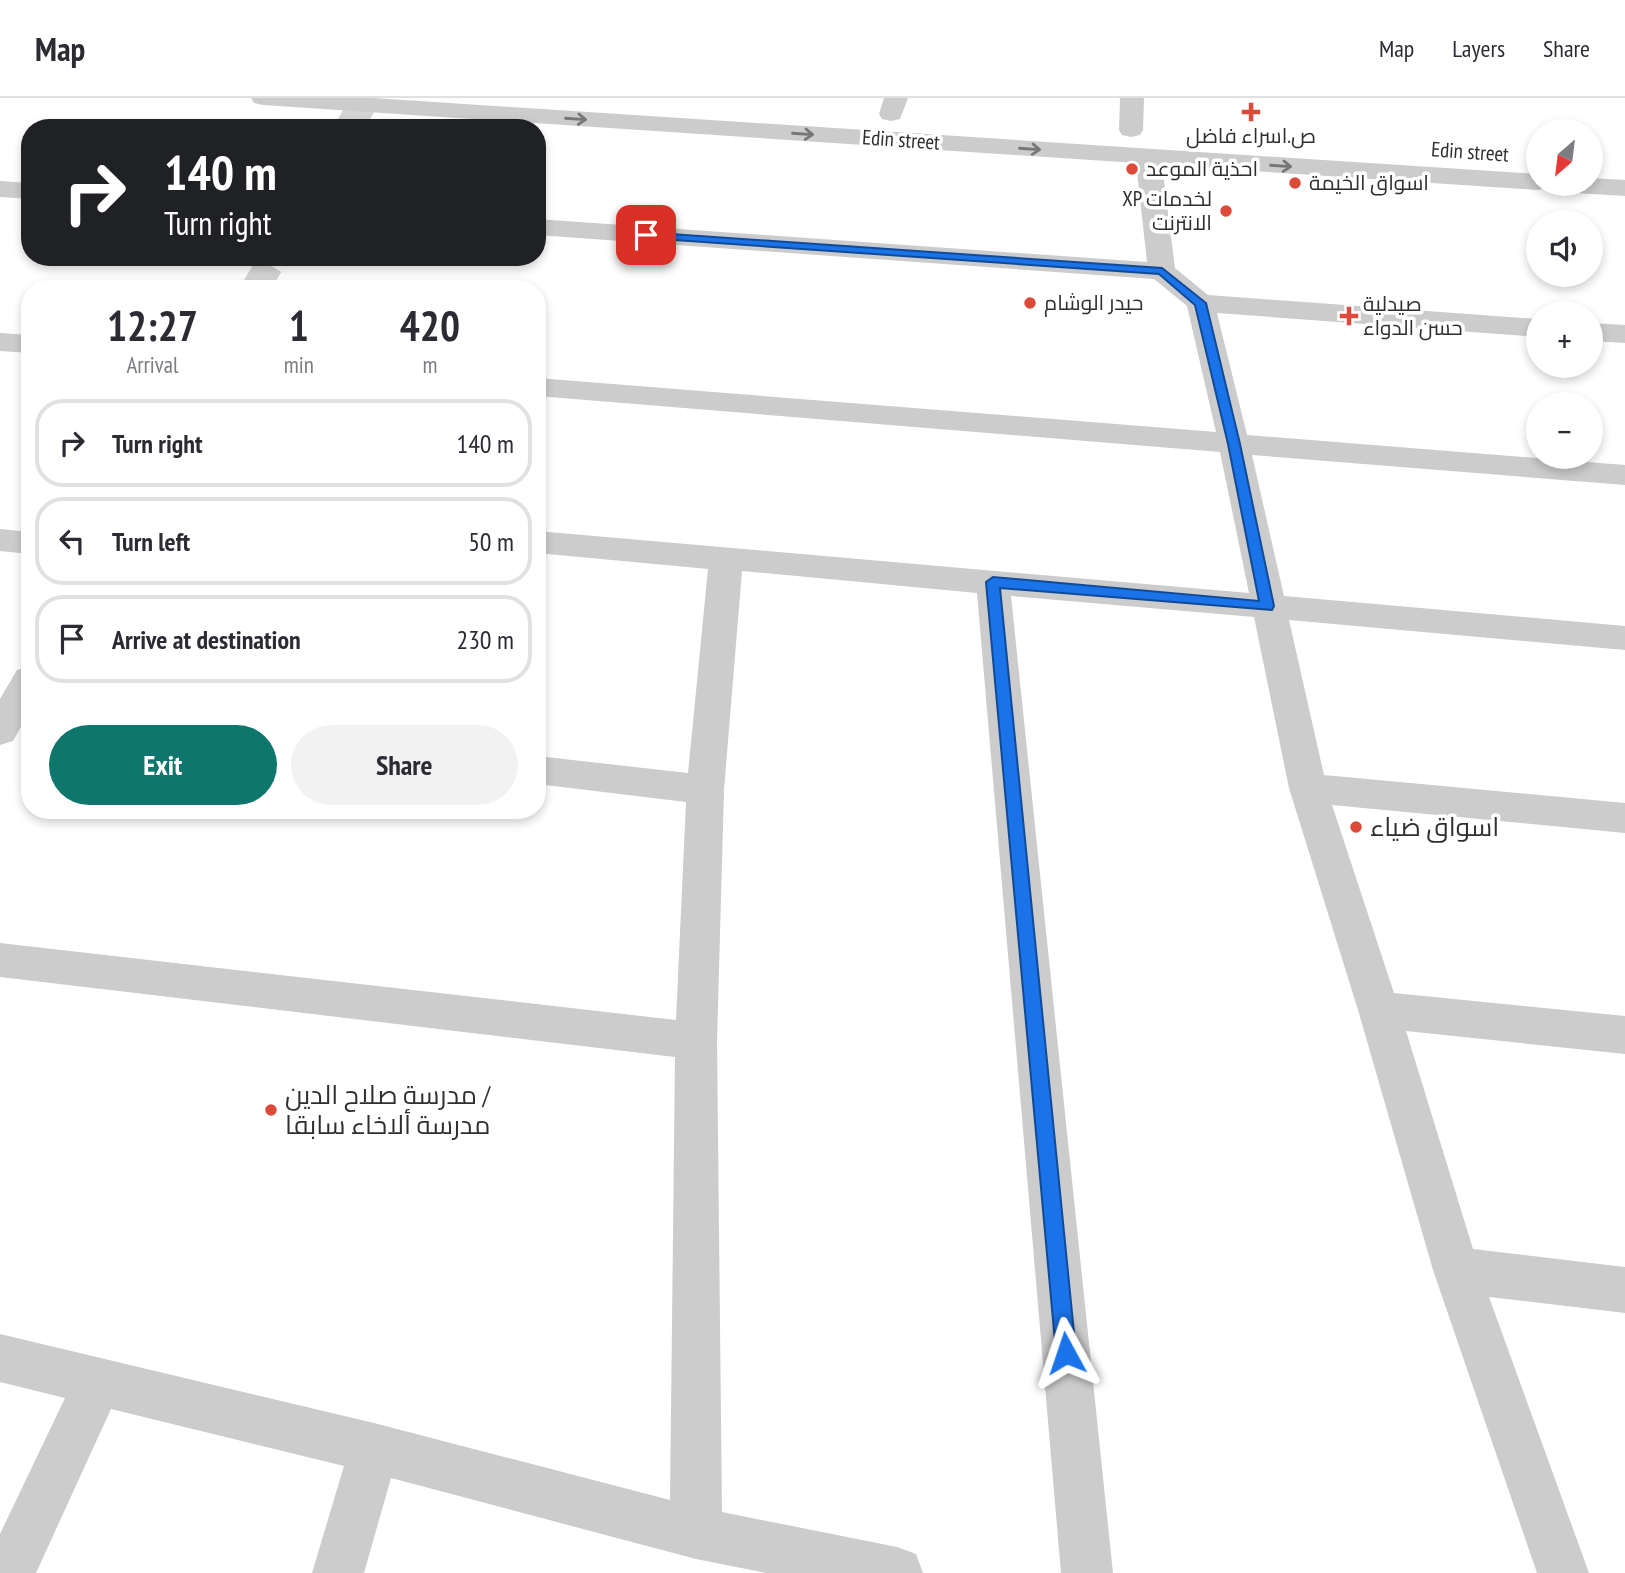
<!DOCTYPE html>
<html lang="en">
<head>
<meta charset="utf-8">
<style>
	body { margin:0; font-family:"PT Sans Narrow",Cairo,sans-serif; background:#f2f2f3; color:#2b2b33; height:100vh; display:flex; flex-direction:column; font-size:26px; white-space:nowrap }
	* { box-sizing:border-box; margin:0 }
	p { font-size:23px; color:#7c7c81 }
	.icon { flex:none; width:38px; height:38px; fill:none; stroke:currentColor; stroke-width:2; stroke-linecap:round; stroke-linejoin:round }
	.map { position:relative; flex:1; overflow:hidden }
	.details { position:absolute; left:21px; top:182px; width:525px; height:539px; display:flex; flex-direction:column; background:#fff; border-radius:28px; box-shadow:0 4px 10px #0003 }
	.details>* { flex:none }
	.hud { position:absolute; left:21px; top:21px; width:525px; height:147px; border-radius:28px; box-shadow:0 4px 10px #0003; background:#202124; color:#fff; overflow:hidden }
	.needle { width:46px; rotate:208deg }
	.controls { position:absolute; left:1526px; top:21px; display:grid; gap:14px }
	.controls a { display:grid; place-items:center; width:77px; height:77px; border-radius:50%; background:#fff; box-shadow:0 4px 10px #0003; font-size:35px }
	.pin { position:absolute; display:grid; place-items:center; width:60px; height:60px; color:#fff; margin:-30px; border-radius:14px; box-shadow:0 4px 10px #0006 }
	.me { position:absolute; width:77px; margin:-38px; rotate:355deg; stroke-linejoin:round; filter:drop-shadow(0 0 5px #0008) }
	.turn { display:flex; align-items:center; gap:24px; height:147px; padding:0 28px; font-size:32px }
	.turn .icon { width:91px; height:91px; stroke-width:2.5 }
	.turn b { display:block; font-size:49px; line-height:60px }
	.eta { display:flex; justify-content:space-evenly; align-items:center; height:119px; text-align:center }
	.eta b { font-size:42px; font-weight:700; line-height:49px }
	.action { display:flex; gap:14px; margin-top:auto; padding:14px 28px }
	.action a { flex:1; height:80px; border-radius:42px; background:#0f766e; color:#fff; font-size:28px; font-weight:700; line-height:80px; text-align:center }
	.action a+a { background:#f2f2f3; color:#2b2b33 }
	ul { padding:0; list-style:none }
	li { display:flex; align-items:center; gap:21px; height:88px; margin:0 14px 10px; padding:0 14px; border:4px solid #e1e1e2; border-radius:28px }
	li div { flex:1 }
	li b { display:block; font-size:26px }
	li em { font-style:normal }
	header { display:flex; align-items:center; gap:42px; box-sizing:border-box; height:98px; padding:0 35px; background:#fff; border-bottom:2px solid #e1e1e2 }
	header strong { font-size:33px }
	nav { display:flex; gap:38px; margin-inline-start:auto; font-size:24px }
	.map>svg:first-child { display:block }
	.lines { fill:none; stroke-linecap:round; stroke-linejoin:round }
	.minor-tunnel { stroke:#d5d5d5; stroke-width:28; stroke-dasharray:28 14; stroke-linecap:butt }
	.minor { fill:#ccc; fill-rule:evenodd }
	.oneway { stroke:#767676 }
	.route { fill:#1a73e8; stroke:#114b97; stroke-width:2 }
	.poi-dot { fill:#dd4a3a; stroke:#fff; stroke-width:2.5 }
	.labels { text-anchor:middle; stroke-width:7; stroke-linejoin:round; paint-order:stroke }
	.far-poi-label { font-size:21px; fill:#2f2f2f; stroke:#fff; text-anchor:start }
	.far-street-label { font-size:21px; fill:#2f2f2f; stroke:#fff }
	.poi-label { font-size:26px; fill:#2f2f2f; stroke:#fff; text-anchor:start }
</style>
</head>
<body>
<header>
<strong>Map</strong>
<nav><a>Map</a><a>Layers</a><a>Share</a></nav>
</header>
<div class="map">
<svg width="1625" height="1475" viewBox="0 0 1625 1475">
	<rect width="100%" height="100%" fill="#fff"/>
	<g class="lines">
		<path class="minor-tunnel" d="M349 30 362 7
			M255 191 274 159"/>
		<path class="minor" d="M251 0H374L1538 76V86H1591V80L1625 82V98L1559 94 1548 89 1538 92 1162 67 1175 170 1208 197 1538 221V239L1217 215 1247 337 1625 367V387L1252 357 1284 498 1625 528V552L1289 522 1324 677 1625 705V735L1332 707 1394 895 1625 918V956L1406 933 1473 1151 1625 1169V1215L1489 1199 1589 1475H1537L1433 1172 1358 912 1289 690 1254 519 1011 498 1113 1475H1061L977 495 742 473 724 692 717 943 722 1414 897 1449 916 1456 923 1475H766L696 1461 391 1380 364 1475H312L344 1368 111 1311 36 1475H0V1436L65 1300 0 1284V1236L374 1325 670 1402 675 959 0 879V845L676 922 686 704 537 686V658L688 675 708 471 537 455V433L1249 495 1220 354 537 298V280L1216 334 1187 208 1154 181 537 137V121L1147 164 1136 65 263 7 254 5Z
			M884 0H908L900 21 891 23 882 21 879 16Z
			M1120 0H1144L1143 32 1140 37 1131 39 1122 37 1119 32Z
			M0 83 30 85V101L0 99Z
			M1591 225 1625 227V245L1591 243Z
			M0 235 30 237V255L0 253Z
			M0 431 30 434V456L0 453Z
			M30 568V613L13 643 0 647V601L17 572Z"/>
	</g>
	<defs><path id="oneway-shaft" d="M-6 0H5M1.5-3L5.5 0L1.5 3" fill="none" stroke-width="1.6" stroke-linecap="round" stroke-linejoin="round" transform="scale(1.75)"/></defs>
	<g class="oneway">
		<use href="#oneway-shaft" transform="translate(576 21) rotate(4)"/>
		<use href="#oneway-shaft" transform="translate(803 36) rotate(4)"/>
		<use href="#oneway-shaft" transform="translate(1030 51) rotate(4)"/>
		<use href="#oneway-shaft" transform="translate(1281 68) rotate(4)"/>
	</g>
	<path class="route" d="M642 134 1162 170 1206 205 1240 346 1274 508 1272 512 1000 490 1076 1255 1073 1262 1066 1265 1059 1262 1056 1255 986 484 993 479 1259 503 1228 346 1195 207 1159 176 646 140 642 139Z"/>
	<g class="poi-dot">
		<path d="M1247.5 3.5h7v7h7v7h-7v7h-7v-7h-7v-7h7z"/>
		<circle cx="1132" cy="71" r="7"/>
		<circle cx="1295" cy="85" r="7"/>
		<circle cx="1226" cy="113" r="7"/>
		<circle cx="1030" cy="205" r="7"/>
		<path d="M1345.5 207.5h7v7h7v7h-7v7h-7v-7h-7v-7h7z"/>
		<circle cx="1356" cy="729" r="7"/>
		<circle cx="271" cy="1012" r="7"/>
	</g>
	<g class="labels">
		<g class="far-poi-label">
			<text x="1251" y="45" text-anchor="middle">ص.اسراء فاضل</text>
			<text x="1146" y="78">احذية الموعد</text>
			<text x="1309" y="92">اسواق الخيمة</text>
			<text x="1212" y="108" text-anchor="end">XP لخدمات<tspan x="1212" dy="24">الانترنت</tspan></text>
			<text x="1044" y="212">حيدر الوشام</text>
			<text x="1363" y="213">صيدلية<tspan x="1363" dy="24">حسن الدواء</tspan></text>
		</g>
		<g class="far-street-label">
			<text transform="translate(901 42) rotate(4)" y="7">Edin street</text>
			<text transform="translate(1470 54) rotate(4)" y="7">Edin street</text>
		</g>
		<g class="poi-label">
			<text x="1370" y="738">اسواق ضياء</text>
			<text x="285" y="1006">مدرسة صلاح الدين /<tspan x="285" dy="30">مدرسة ألاخاء سابقا</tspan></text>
		</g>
	</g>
</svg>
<div class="controls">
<a><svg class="needle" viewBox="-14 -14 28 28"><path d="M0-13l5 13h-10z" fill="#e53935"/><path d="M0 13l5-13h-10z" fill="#7c7c81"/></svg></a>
<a><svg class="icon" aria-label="sound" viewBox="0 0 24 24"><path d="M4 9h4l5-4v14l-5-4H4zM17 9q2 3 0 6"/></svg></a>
<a>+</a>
<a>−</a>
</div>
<div class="pin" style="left:646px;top:137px;background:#d93025"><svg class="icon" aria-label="arrive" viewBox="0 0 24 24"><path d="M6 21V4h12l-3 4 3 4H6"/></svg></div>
<svg class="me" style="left:1066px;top:1255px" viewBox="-20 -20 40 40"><path d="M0-17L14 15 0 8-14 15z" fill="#1a73e8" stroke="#fff" stroke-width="4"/></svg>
<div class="hud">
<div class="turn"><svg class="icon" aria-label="right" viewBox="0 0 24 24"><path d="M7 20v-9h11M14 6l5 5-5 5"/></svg><div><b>140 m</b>Turn right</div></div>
</div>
<section class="details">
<div class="eta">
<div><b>12:27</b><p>Arrival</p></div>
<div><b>1</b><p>min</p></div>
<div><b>420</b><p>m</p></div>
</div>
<ul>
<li><svg class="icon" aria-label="right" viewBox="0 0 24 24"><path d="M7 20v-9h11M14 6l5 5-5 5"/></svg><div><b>Turn right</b></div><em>140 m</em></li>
<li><svg class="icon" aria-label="left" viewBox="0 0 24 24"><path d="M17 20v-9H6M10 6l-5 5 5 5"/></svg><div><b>Turn left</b></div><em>50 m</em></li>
<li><svg class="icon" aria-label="arrive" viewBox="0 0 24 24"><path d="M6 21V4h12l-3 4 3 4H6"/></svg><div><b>Arrive at destination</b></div><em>230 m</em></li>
</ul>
<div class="action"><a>Exit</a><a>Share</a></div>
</section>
</div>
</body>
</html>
